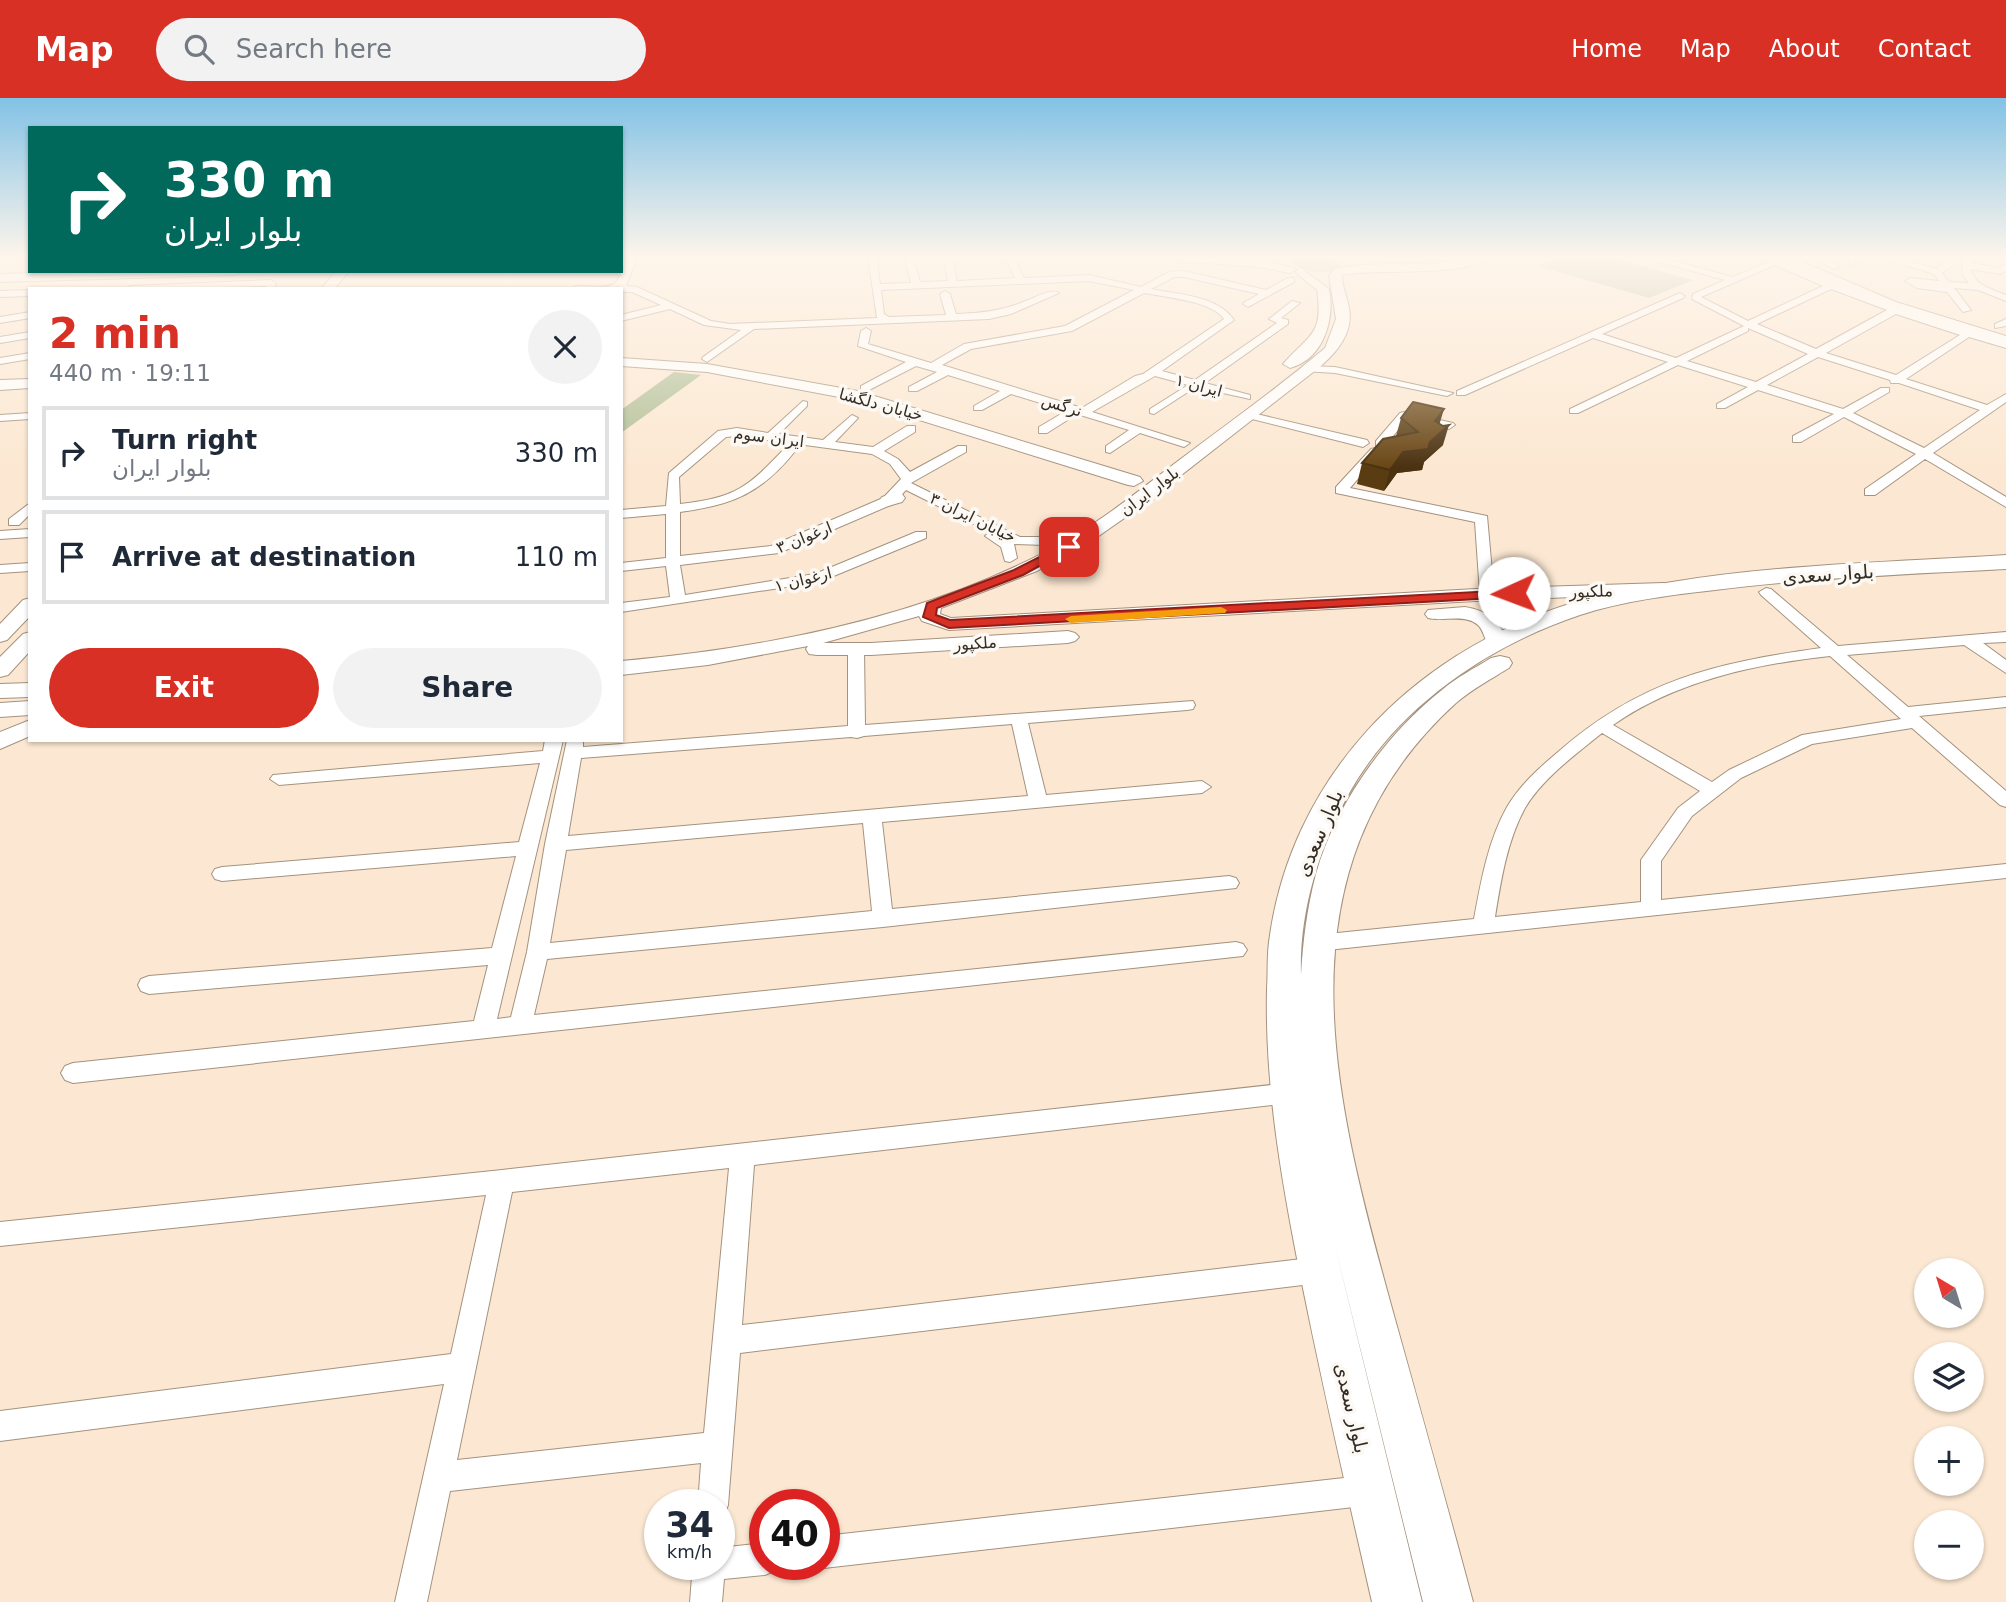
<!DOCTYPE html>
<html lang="en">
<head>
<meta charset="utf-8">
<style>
	body { margin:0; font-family:"DejaVu Sans",Cairo,sans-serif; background:#f2f2f3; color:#1f2937; height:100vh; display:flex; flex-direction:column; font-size:26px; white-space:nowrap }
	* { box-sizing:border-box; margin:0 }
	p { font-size:23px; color:#747a83 }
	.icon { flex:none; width:38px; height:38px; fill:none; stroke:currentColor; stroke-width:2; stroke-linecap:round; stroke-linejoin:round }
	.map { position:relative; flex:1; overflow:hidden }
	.sheet { position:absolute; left:28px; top:189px; width:595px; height:455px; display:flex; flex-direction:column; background:#fff; border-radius:0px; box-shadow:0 2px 5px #0004 }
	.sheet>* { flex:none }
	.top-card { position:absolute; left:28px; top:28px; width:595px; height:147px; border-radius:0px; box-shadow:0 2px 5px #0004; background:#00695c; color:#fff; overflow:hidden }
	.needle { width:46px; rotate:322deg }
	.buttons { position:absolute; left:1914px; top:1160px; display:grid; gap:14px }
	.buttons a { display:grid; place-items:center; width:70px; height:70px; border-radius:50%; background:#fff; box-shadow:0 2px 5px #0004; font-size:35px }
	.speed { position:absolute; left:644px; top:1391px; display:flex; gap:14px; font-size:35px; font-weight:700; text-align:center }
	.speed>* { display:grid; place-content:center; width:91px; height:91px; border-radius:50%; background:#fff; box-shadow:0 2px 5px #0004; line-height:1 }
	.speed small { font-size:18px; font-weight:400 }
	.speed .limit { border:10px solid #d22; background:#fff; color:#111 }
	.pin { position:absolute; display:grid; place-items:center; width:60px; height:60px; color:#fff; margin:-30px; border-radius:14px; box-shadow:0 4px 10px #0006 }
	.me { position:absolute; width:77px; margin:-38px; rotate:268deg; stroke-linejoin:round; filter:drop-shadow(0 0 5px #0008) }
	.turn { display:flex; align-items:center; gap:24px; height:147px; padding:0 21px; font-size:32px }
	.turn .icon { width:91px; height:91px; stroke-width:2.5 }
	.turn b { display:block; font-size:49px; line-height:60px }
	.round { display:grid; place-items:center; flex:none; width:74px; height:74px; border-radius:37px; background:#f2f2f3 }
	.overview { display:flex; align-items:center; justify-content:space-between; height:119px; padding:0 21px }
	h1 { font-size:42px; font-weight:700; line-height:52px; color:#d93025 }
	.button { display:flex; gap:14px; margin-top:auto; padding:14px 21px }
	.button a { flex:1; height:80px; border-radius:42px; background:#d93025; color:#fff; font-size:28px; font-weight:700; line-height:80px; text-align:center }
	.button a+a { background:#f2f2f3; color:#1f2937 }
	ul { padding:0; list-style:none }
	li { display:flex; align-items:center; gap:21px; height:94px; margin:0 14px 10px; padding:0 7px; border:4px solid #e0e1e3; border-radius:0px }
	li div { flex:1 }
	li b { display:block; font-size:26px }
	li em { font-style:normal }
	header { display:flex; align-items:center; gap:42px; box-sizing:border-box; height:98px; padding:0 35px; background:#d93025; color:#fff }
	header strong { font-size:33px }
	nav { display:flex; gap:38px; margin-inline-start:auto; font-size:24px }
	.search { width:490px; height:63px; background:#f2f2f3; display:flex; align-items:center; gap:18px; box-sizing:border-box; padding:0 24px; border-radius:38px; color:#747a83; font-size:26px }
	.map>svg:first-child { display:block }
	.green { fill:#b2c098 }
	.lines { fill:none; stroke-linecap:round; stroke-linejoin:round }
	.street-casing { stroke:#a4927e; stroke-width:2 }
	.secondary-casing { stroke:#a4927e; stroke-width:2 }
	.primary-casing { stroke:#a4927e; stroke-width:2 }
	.street { fill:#fff; fill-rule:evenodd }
	.secondary { fill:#fff; fill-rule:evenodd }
	.primary { fill:#fff; fill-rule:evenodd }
	.wall { fill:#5a3c12 }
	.shaded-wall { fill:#4a310f }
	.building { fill:#694615; stroke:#4a310f; stroke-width:2 }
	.route { fill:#d93025; stroke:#8d1f18; stroke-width:2 }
	.slow { fill:#f59e0b }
	.labels { text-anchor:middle; stroke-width:7; stroke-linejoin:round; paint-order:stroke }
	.far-street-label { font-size:16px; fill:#332c23; stroke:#fcf8f4 }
	.street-label { font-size:19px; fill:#332c23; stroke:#fcf8f4 }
</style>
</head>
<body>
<header>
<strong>Map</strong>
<div class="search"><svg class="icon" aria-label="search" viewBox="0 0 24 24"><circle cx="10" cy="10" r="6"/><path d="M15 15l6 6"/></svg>Search here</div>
<nav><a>Home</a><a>Map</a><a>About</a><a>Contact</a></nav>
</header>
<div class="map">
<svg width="2006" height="1504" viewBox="0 0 2006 1504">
	<rect width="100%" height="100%" fill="#fce8d2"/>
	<path class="green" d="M1298 159H1327L1342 167C1330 178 1304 175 1292 165Z
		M1563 159H1609L1693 182 1649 200 1538 168Z
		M674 274 701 277 621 335V312Z"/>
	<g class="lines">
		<defs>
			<path id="street" d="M628 159H637L626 188 637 189 711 223 730 226 877 220 868 159H876L880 186 911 185 905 159H913L920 184 948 183 944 159H952L957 183 1015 180 1007 163 1011 160 1015 163 1024 180 1089 177 1141 189 1169 174 1184 173 1266 192 1288 180H1294V184L1248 209 1243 206 1245 204 1259 196 1184 179H1174L1151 191C1179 197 1217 197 1234 222L1162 273 1195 282 1277 225 1269 221 1292 203 1300 205 1281 220 1288 222V226L1205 285 1250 297V301L1191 288V292L1154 316 1150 315V311L1188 287 1155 278 1092 314 1190 345 1184 349 1140 335 1110 355 1106 354V348L1129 332 1077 316 1047 335H1039V329L1066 313 1011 296 982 312H974V308L1000 293 948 277 917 293H909V289L937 274 916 268 869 292H861V288L906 264 858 248 861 233 866 230 871 233 868 246 931 265 964 246 1065 228 1134 192 1089 183 881 192 884 216 889 219 946 217 940 196 945 193 950 196 956 216C982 215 1003 213 1028 202 1037 199 1050 190 1059 195L1011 216 989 221 754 231 707 264 702 261 703 259 741 232 704 227 670 211 621 223V217L661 207 632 194H621V191H572L576 188C612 188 615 196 628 159ZM1144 195C1165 199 1212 203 1224 221L1143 276 1135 278 1082 310 942 267 971 251 1072 233Z
				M1642 159H1658L1733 179 1768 164 1763 159H1787L1782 164 1830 184H1837L1838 187C1858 195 1881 207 1902 208L1903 211 1966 232 1976 231V235L2006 244V250L1969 239 1906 281 1987 307 2006 296V304L1933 355 2006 399V409L1925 361 1875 397H1865V391L1916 356 1844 319 1801 344H1793V338L1834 316 1758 292 1725 310H1717V306L1748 289 1678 267 1578 315H1570V311L1668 264 1593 240 1465 297H1457V293L1680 195 1685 198 1683 200 1602 236 1676 260 1744 228 1692 201 1693 196 1725 182ZM1775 167 1823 188 1748 223 1701 199ZM1831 191 1887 212 1816 251 1757 226ZM1896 216 1960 237 1896 277 1826 255ZM1748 230 1808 256 1756 284 1687 263 1748 233ZM1818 259 1890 282 1891 285H1899L1980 312 1924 350 1853 315 1889 294V290H1881L1843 311 1767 287Z
				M1813 159H1824L1840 169 1833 171Z
				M1852 159H1861L1853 167 1849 164Z
				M1880 159H1895L1936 171 1947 163V159H1955L1954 166 1942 175 1949 184 1969 185 1963 177 1962 163 1966 159H1977L1970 165 1999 170 2006 167V173L2000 176 1970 171C1975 187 1991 191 2006 197V203L1978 192 1954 190 1971 212 1963 214 1947 194 1917 190 1905 183 1910 180 1939 183 1934 176Z
				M271 182 276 185 275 191H265L266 188 126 191 130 188Z
				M30 192V198L0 199V193Z
				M30 214V220L0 225V219Z
				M2006 221V228L1995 230V226Z
				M30 234V240L0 245V239Z
				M30 255V261L0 266V260Z
				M1308 268 1335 269 1453 295 1447 298 1335 275 1304 273V269Z
				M803 303 807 304V308L779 336 823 342 852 317 858 320 835 344 873 349 907 328H915V334L884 353 898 361 910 374 958 348H966V354L911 385 1020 439H1044L1051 443 1044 447 1014 446 1017 460 1010 464 1005 463 1001 449 985 438 990 434 906 392 893 406 779 455 680 467 685 497 815 476 916 434H926V440L819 484 621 514V505L670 499 666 468 621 473V465L666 460V416L621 420V412L666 408 669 375 718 333 737 330 768 335ZM737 338 872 356 890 366 901 381 883 400 771 448 680 458V414C733 407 762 395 796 352L786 349C747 390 737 399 680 406L679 379 726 339Z
				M1248 314 1367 342 1369 345 1363 349 1244 319V315Z
				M1404 314 1453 325 1455 327 1449 331 1407 321 1384 349H1376V343L1400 315Z
				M30 315V321L0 323V317Z
				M1375 350 1381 354 1350 390 1487 418 1494 496 1492 499 1487 500 1480 496 1475 424 1336 395V389L1371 351Z
				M30 405V416L19 427H9V421Z
				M30 431V439L0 441V433Z
				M30 465V473L0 475V467Z
				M1766 490 1771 491 1838 548 2006 534V544L1983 545 2006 562V575L1964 547 1847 557 1908 609 2006 599V609L1919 618 2006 693V709L2000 707 1912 630 1812 646 1741 680 1692 718 1661 763V802L2006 766V780L1318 853 1311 851 1308 845 1311 839 1318 837 1474 821C1481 783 1488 743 1507 709 1520 687 1539 670 1558 654 1640 582 1715 565 1821 550L1761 497 1759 494ZM1830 558 1901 621 1802 637 1729 672 1712 684 1613 627C1676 583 1755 566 1830 558ZM1602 635 1700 693 1678 710 1641 762V804L1495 819C1501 782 1507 743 1525 710 1542 681 1576 656 1602 635Z
				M856 546 864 551 865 627 1193 603 1195 607 1193 611 1187 612 1028 625 1046 697 1202 683 1211 689 1202 695 882 724 892 811 1229 778 1236 780 1239 785 1236 790 883 829 547 861 534 917 1236 844 1243 846 1247 852 1243 858 73 985 65 982 61 975 65 968 73 965 474 923 488 867 149 896 141 893 138 887 141 881 149 878 492 850 516 758 222 783 215 781 212 776 215 771 222 769 519 744 540 665 279 687 270 681 273 677 543 653 545 642H563L497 921 511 919 527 854 545 746 567 642H583V649L848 628V551ZM1012 626 1028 698 568 738 581 660 851 639 857 640 864 638ZM863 725 872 813 550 845 566 752Z
				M1289 985 1297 988 1301 995 1297 1002 1289 1005 754 1067 742 1227 1319 1159 1328 1163 1332 1172 1328 1181 1319 1185 740 1255 728 1407 724 1418 719 1420V1407H698L701 1365 450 1393 427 1504H395L444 1286 0 1343V1313L451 1256 486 1097 0 1148V1124L502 1072ZM729 1070 704 1335 457 1362 512 1094Z
				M1371 1377 1382 1381 1386 1392 1382 1403 1371 1407 824 1470 816 1466H824V1438Z
				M765 1445V1466H779L776 1472 765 1477 724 1481 722 1504H690L693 1466H719V1450Z"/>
			<path id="secondary" d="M1174 159 1259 161 1296 171 1290 175 1259 169 1180 163Z
				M1471 159H1491C1460 180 1381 170 1342 177 1342 188 1347 199 1349 210 1354 234 1337 254 1321 268L1143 407 1093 442 1037 473 941 510 940 516 951 520 1476 491 1663 485 1670 487 1673 491 1670 495 1476 503 949 532 922 523 919 518 823 545H871L1068 533 1075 535 1079 539 1075 543 1068 545 871 557H817L809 556 806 551 808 548 708 567 621 577V563C768 550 930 518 1060 446 1104 422 1142 390 1182 360 1230 324 1279 289 1325 250L1336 221 1329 178 1334 171C1379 161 1427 172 1471 159Z
				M1775 159H1791L1896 204 2006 238V246L1887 210 1831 188Z
				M1301 170 1329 191C1335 221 1324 261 1290 270L1283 266C1308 237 1324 238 1317 192L1295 174Z
				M103 173H243L237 177 0 184V176Z
				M336 173H349L334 191H321Z
				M621 260 707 266 858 293 1140 379 1143 383 1134 388 1128 387 855 302 707 274 621 268Z
				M30 281V290L0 292V282Z
				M896 395 902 396 905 400 902 404 888 408 879 403 882 399Z
				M30 500V518L7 542 0 544V526L23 502Z
				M1465 509C1488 513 1499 522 1508 544L1505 549H1489C1485 542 1484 534 1479 528 1466 515 1444 524 1428 520L1425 516 1428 512Z
				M30 534V553L8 577 0 579V559L23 536Z
				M30 585V599L0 600V586Z
				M30 603V617L0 619V605Z
				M30 622V638L0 651V634Z"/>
			<path id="primary" d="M2006 457V471C1909 476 1812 480 1715 492 1670 497 1623 503 1580 517 1485 549 1395 611 1347 699 1318 753 1299 816 1301 877 1303 843 1307 810 1316 776 1335 707 1386 636 1442 592 1457 579 1475 570 1491 560L1500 558 1509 560 1512 565 1509 570C1491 581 1472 591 1456 605 1271 773 1335 1004 1393 1214 1420 1310 1447 1407 1473 1504H1423L1334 1144 1422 1504H1372C1345 1385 1317 1265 1294 1145 1278 1061 1265 977 1267 891 1268 876 1267 859 1269 844 1290 681 1410 558 1563 508 1598 496 1635 490 1672 484 1782 466 1895 464 2006 457Z"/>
		</defs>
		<use href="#street" class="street-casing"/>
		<use href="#secondary" class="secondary-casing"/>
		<use href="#primary" class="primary-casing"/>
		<use href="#street" class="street"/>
		<use href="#secondary" class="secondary"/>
		<use href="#primary" class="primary"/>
	</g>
	<path class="wall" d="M1401 320 1440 326 1443 347 1424 364 1422 372 1397 375 1384 393 1357 386 1362 365 1396 338Z"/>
	<path class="shaded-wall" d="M1444 311 1438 331 1435 323Z
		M1449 327 1443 347 1424 364 1422 372 1397 375 1384 393 1390 372 1403 354 1430 344Z"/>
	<path class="building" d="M1413 304 1444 311 1435 323 1443 328 1449 327 1430 344 1428 351 1403 354 1390 372 1362 365 1383 341 1418 334 1401 320Z"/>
	<linearGradient id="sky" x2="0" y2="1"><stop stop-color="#82c2e6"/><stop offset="0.43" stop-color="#fef5eb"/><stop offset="1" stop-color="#fef5eb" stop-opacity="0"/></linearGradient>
	<rect width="2006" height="370" fill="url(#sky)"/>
	<path class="route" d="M1065 446 1074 449 1023 477 937 510 936 517 950 522 1514 492 1521 495 1514 499 949 530 923 519 927 505 1014 472Z"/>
	<path class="slow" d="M1221 509 1227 512 1225 515 1071 525 1065 521 1071 518Z"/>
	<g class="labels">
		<g class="far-street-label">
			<text transform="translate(1199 287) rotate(15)" y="6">ایران ۱</text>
			<text transform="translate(881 306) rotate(15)" y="6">خیابان دلگشا</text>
			<text transform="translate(1062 307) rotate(17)" y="6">نرگس</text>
			<text transform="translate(769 339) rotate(7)" y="6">ایران سوم</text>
			<text transform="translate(1149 393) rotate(-37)" y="6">بلوار ایران</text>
			<text transform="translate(973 419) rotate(26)" y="6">خیابان ایران ۳</text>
			<text transform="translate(804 439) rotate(-22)" y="6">ارغوان ۳</text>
			<text transform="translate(803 481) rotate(-14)" y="6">ارغوان ۱</text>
			<text transform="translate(1591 493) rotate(-2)" y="6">ملکپور</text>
			<text transform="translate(975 545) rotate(-4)" y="6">ملکپور</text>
		</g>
		<g class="street-label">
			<text transform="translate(1828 476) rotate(-4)" y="7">بلوار سعدی</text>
			<text transform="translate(1319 735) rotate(-67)" y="7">بلوار سعدی</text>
			<text transform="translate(1352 1310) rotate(77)" y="7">بلوار سعدی</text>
		</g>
	</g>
</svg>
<div class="buttons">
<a><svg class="needle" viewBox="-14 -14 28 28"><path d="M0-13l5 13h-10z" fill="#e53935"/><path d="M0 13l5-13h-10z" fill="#747a83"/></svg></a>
<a><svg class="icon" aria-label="layers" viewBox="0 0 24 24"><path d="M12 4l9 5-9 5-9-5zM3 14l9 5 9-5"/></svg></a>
<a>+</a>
<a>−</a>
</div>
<div class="speed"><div>34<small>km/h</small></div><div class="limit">40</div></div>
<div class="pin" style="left:1069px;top:449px;background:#d93025"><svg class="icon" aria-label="arrive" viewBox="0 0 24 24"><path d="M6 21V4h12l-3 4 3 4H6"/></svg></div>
<svg class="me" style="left:1514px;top:495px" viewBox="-20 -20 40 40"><circle r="19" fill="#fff"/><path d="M0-13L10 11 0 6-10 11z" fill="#d93025"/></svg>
<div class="top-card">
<div class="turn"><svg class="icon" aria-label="right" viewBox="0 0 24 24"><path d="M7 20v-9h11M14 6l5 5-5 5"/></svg><div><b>330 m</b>بلوار ایران</div></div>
</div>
<section class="sheet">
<div class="overview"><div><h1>2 min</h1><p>440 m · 19:11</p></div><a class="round"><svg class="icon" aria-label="close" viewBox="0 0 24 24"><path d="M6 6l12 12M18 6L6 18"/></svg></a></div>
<ul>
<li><svg class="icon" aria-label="right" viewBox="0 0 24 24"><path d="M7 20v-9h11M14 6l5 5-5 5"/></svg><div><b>Turn right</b><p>بلوار ایران</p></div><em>330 m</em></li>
<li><svg class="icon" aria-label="arrive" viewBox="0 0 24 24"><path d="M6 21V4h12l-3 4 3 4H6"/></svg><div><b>Arrive at destination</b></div><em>110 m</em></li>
</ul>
<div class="button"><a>Exit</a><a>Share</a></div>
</section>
</div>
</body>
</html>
